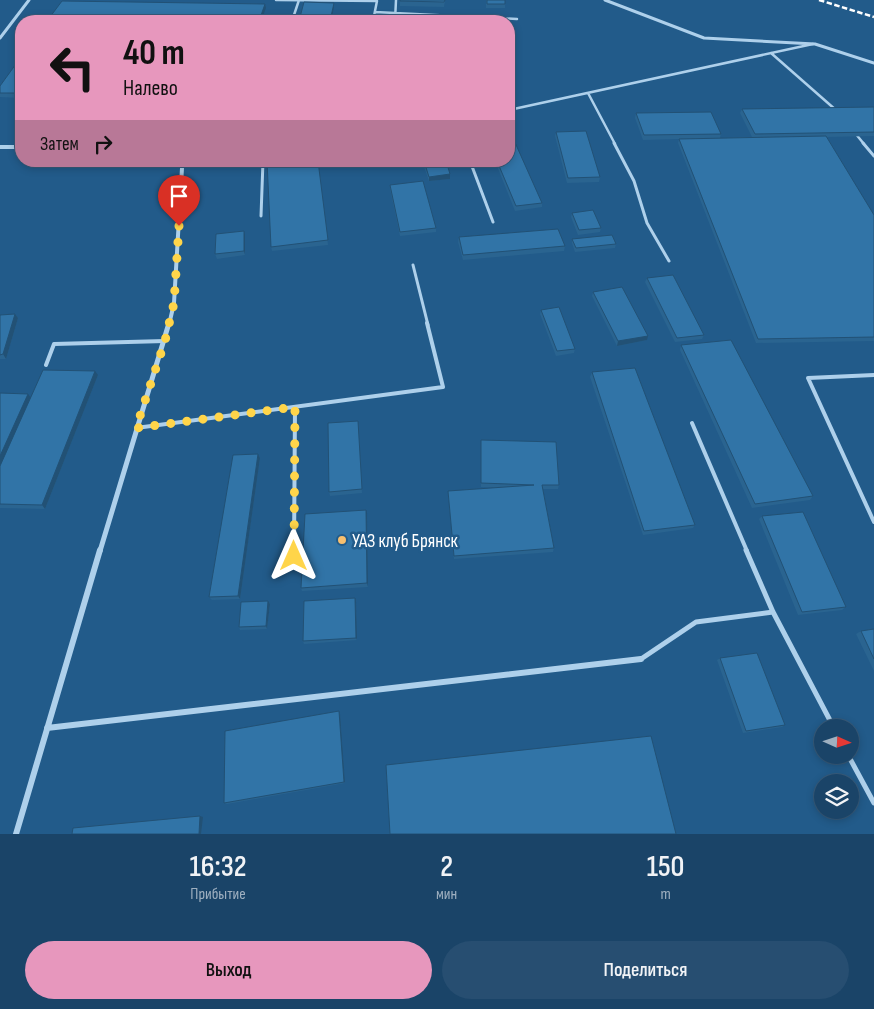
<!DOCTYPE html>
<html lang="ru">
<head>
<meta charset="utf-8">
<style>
	body { margin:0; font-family:"Sofia Sans Condensed",sans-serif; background:#274e71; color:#f1f3f6; height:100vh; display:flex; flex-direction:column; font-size:19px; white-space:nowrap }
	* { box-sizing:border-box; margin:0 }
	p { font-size:16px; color:#9fb0c0 }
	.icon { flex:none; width:28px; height:28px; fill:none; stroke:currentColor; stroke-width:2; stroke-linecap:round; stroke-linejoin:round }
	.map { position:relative; height:834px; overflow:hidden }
	.sheet { display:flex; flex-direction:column; background:#1a4468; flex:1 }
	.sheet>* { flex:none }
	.hud { position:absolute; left:15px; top:15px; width:500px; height:152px; border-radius:20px; box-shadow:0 2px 8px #0003,0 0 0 1px #385c7c; background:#e797bd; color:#111; overflow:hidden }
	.needle { width:32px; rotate:93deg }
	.buttons { position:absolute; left:814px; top:719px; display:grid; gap:10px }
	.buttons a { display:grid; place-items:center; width:45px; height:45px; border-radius:50%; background:#1a4468; box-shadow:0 2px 8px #0003,0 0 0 1px #385c7c; font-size:25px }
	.pin { position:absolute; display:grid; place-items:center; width:42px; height:42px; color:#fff; margin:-51px -21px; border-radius:50% 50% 50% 0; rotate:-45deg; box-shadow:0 0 5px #0007 }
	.pin .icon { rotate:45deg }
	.me { position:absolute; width:55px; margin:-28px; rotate:0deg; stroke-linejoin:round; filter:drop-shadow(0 0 4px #0008) }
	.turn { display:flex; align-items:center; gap:18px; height:105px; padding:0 25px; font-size:22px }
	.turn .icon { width:65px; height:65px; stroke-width:2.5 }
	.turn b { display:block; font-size:35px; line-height:42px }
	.then { display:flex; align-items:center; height:48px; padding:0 25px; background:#0003; gap:10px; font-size:19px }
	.eta { display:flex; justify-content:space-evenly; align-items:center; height:85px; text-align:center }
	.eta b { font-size:30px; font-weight:600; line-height:35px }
	.action { display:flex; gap:10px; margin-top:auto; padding:10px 25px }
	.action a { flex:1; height:58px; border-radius:30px; background:#e797bd; color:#111; font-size:20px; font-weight:600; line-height:58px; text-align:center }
	.action a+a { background:#274e71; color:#f1f3f6 }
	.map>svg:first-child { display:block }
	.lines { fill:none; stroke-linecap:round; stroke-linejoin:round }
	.lane-far3 { stroke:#aed0eb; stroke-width:2.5 }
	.lane-far2 { stroke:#aed0eb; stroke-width:3 }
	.lane-far1 { stroke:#aed0eb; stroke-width:4 }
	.lane { stroke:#aed0eb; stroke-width:5 }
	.street-far3 { stroke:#aed0eb; stroke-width:3 }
	.street-far2 { stroke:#aed0eb; stroke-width:4 }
	.street-far1 { stroke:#aed0eb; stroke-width:5 }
	.street { stroke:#aed0eb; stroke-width:6 }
	.rail { stroke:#fff; stroke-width:2.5; stroke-dasharray:5.5 2.5; stroke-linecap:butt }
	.wall { fill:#2a6490 }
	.shaded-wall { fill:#225175 }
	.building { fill:#3174a7; stroke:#225175 }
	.route { stroke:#ffd54a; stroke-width:9; stroke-dasharray:0 16.2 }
	.poi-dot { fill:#f7c06f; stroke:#225b8a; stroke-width:2 }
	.labels { text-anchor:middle; stroke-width:5; stroke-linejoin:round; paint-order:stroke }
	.poi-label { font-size:19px; fill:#fff; stroke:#225b8a; text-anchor:start }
</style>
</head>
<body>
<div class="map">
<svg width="874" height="834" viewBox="0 0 874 834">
	<rect width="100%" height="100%" fill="#225b8a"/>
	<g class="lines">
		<path class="lane-far3" d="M276 0 377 1 373 21
			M375 12 517 19
			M292 21 299 0
			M395 21 396 0
			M771 53 837 111
			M588 93 615 144
			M509 110 813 44
			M855 133 864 144"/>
		<path class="lane-far2" d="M614 143 634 181 647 223 669 261
			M863 143 874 156
			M470 161 493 222
			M261 216 263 161
			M413 265 428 325"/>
		<path class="lane-far1" d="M46 365 54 344 165 341
			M874 375 808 378 874 522
			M692 423 747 551
			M136 428 443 387 427 323
			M294 551 295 407"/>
		<path class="lane" d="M746 550 773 612 834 728
			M294 556V550
			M641 659 696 622 773 612
			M848 755 874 803"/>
		<path class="street-far3" d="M605 0 704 38 815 44 874 63
			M0 38 29 0"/>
		<path class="street-far2" d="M0 147H21
			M169 325 174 303 182 168 180 161"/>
		<path class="street-far1" d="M100 551 169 323"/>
		<path class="street" d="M47 728 641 659
			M16 834 100 550"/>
		<path class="rail" d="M819 0 874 17"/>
	</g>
	<path class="wall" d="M400 0H445L444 7 400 6Z
		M486 0H505V8H486Z
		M21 57V98L0 97V86Z
		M874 107V136L827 137 874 215V341L756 343 678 143 679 139 643 140 635 118 636 113 721 134 720 138 752 137 740 113 742 109Z
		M556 132 600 177 599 182 567 183 555 136Z
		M318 161 328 245 272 251 271 247Z
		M422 161H446L450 174V179L429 181Z
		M495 161H509L542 203V207L515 211Z
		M390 185 436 228V232L400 236 390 189Z
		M572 213 601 228 600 232 578 235 571 217Z
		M245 235V255L217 259 215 254Z
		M459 237 565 246 564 251 463 260 458 242Z
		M572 239 616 244 615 248 575 252 572 243Z
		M647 278 704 335 702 339 675 342 645 282Z
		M593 292 647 340 617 346 592 296Z
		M541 310 575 349 574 353 556 356 540 314Z
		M15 314 18 318 6 359H0V315Z
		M681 345 813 496 810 500 752 508 680 350Z
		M592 372 695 525 693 528 643 535 590 377Z
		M98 375 45 509 0 508V393L31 398Z
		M358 421 362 493 330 496 329 492Z
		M481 440 559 485 558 489H543L554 548 553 552 454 559 448 491 500 488 481 487Z
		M258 454 260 458 240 599 212 600 209 597Z
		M367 513 368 587 302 591 301 588Z
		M762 516 846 607 842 610 798 615 759 519Z
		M355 598 356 601 357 640 304 644 303 641Z
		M268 601 270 604 267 629 240 630 239 627Z
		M874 629V671L856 634 861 631Z
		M720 658 785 725 782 727 743 733 717 660Z
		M339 711 340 714 345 783 227 804 224 803Z"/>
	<path class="shaded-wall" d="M334 3V7L331 21H330Z
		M265 4 266 8 261 21H259Z
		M450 174V179L429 181V177Z
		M244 231 245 235V255L244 251Z
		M15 314 18 318 6 359 3 354Z
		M648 336 647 340 617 346 618 341Z
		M95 371 98 375 45 509 42 505Z
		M28 394 31 398 0 468V456Z
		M258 454 260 458 240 599 238 596Z
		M366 510 367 513 368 587 367 583Z
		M355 598 356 601 357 640 356 638Z
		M268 601 270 604 267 629 266 626Z
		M339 711 340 714 345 783 344 782Z
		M200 816 203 817 201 834H199Z"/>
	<path class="building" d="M400 0H445L444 2 400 1Z
		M487 0H505V4H487Z
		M62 1 265 4 259 21H47Z
		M304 2 334 3 330 21H299Z
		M393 17 451 18V21H392Z
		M21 57V93H0V86Z
		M874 107V132L755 134 742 109Z
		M711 112 721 134 644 135 636 113Z
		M509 129 542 203 516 206 497 161H509Z
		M586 131 600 177 568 178 556 132Z
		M826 136 874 215V337L758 339 679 139Z
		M267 161H318L328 240 271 247Z
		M424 161H446L450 174 429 177Z
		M423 181 436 228 400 232 390 185Z
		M593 210 601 228 579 230 572 213Z
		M558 229 565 246 463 255 459 237Z
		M244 231V251L215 254 216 234Z
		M612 235 616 244 576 248 572 239Z
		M673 275 704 335 677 338 647 278Z
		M622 287 648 336 618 341 593 292Z
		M559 307 575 349 557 351 541 310Z
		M15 314 3 354 0 355V315Z
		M731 340 813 496 755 504 681 345Z
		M635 368 695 525 644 531 592 372Z
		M43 370 95 371 42 505 0 504V466Z
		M0 393 28 394 0 456Z
		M358 421 362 489 329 492 328 423Z
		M481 440 556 442 559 485H542L554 548 454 556 448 491 534 485 481 483Z
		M258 454 238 596 209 597 233 455Z
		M366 510 367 583 301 588 305 514Z
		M803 512 846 607 802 612 762 516Z
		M355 598 356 638 303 641 304 601Z
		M268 601 266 626 239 627 241 602Z
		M874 629V659L861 631Z
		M757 653 785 725 746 731 720 658Z
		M339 711 344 782 224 803 225 731Z
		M651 736 676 834H390L386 765Z
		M200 816 199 834H72L73 828Z"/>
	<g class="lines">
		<path class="route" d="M179 226 174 303 165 341 136 428 295 407 294 556"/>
	</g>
	<circle class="poi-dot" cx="342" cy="540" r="5"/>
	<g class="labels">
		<g class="poi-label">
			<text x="352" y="547">УАЗ клуб Брянск</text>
		</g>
	</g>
</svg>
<div class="buttons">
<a><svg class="needle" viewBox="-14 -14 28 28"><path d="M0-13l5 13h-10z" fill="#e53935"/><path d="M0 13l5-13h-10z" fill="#9fb0c0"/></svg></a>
<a><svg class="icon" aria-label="layers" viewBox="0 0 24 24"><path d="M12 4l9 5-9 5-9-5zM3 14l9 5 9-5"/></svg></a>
</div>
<div class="pin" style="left:179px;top:226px;background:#d93025"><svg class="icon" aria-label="arrive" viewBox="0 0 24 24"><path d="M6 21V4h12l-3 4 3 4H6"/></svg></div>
<svg class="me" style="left:294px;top:556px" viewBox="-20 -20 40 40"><path d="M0-17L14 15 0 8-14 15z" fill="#ffd54a" stroke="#fff" stroke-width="4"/></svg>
<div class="hud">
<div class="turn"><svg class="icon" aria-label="left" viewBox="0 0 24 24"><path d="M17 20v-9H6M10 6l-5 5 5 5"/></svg><div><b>40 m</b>Налево</div></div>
<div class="then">Затем<svg class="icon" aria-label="right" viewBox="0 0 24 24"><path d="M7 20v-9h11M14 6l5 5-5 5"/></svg></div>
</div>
</div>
<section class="sheet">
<div class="eta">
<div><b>16:32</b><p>Прибытие</p></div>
<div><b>2</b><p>мин</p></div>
<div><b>150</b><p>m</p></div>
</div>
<div class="action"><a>Выход</a><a>Поделиться</a></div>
</section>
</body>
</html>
